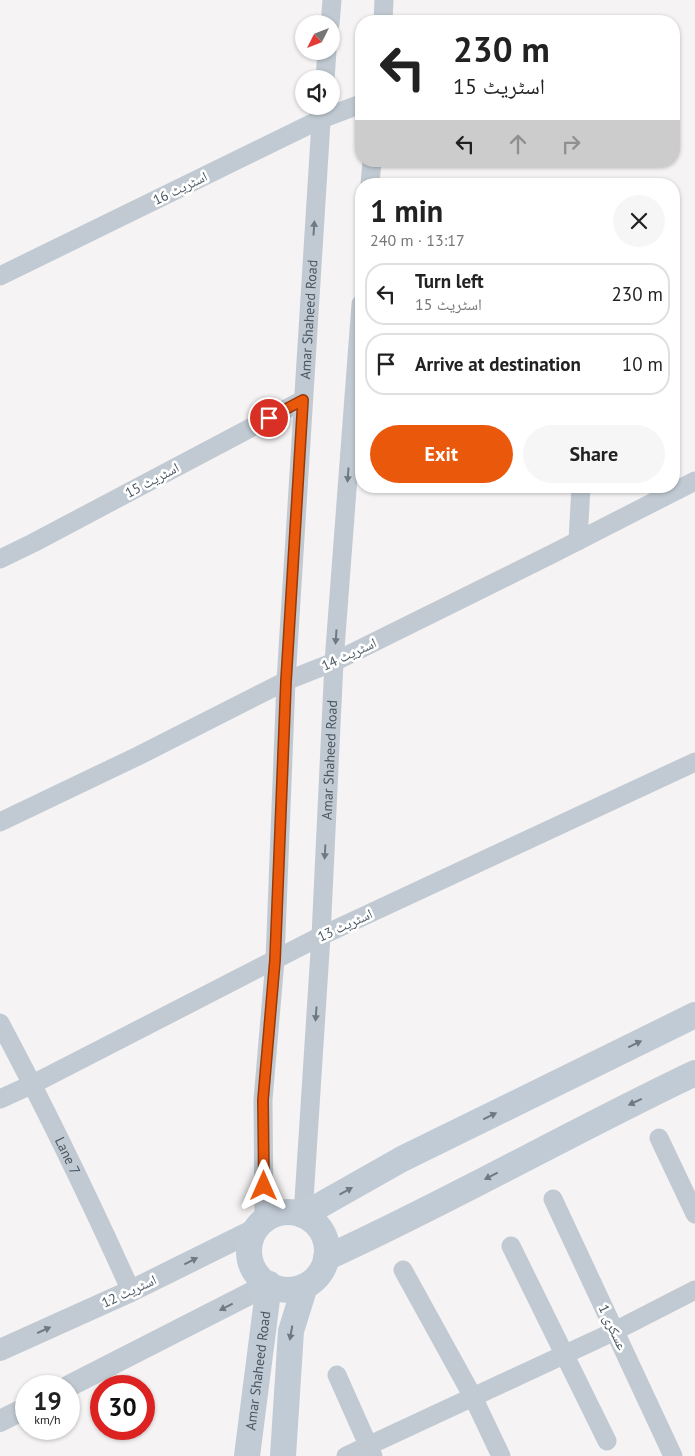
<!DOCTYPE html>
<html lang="en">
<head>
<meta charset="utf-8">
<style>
	body { margin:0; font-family:"PT Sans","Noto Naskh Arabic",sans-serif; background:#f6f6f6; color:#222; height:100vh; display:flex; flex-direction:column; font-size:19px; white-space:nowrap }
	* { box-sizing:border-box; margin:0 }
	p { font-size:16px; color:#767676 }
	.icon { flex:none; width:28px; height:28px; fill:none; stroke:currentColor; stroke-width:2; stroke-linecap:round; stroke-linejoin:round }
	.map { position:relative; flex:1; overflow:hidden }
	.side { position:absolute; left:355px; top:178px; width:325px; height:315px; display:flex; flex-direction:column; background:#fff; border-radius:20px; box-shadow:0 1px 4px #0004 }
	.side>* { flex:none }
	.banner { position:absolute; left:355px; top:15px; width:325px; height:152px; border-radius:20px; box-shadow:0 1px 4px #0004; background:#fff; color:#222; overflow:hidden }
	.needle { width:32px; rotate:228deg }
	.fabs { position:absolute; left:295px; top:15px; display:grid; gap:10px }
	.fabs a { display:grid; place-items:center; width:45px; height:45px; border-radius:50%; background:#fff; box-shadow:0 1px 4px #0004; font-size:25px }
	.speed { position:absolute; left:15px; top:1375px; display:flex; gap:10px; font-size:25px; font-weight:700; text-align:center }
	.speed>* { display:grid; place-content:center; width:65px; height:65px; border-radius:50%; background:#fff; box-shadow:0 1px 4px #0004; line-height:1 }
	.speed small { font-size:12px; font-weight:400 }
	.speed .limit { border:8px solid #d22; background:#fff; color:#111 }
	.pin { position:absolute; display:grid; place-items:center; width:42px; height:42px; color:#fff; margin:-21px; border:2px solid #fff; border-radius:50%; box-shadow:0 1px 5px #0007 }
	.me { position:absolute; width:55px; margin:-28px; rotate:0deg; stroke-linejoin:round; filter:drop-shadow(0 0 4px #0008) }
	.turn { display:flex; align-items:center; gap:18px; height:105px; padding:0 15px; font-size:22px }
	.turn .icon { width:65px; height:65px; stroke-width:2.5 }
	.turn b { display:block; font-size:35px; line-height:42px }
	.lanes { display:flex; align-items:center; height:48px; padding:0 15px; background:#0003; justify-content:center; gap:25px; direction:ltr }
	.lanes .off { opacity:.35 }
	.round { display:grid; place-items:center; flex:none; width:52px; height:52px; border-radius:26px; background:#f6f6f6 }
	.headline { display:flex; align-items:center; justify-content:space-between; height:85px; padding:0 15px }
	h1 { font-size:30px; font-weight:700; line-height:38px }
	.button { display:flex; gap:10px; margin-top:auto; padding:10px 15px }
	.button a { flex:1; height:58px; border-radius:30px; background:#ea580c; color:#fff; font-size:20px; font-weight:700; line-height:58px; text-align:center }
	.button a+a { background:#f6f6f6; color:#222 }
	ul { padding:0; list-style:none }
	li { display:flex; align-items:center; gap:15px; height:62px; margin:0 10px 8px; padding:0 5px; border:2px solid #e0e0e0; border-radius:20px }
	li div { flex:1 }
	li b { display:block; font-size:19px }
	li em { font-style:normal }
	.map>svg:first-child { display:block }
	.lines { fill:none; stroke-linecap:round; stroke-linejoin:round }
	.minor { stroke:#c1cad2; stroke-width:19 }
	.tertiary { stroke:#c1cad2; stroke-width:22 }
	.secondary { stroke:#c1cbd6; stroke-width:26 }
	.oneway { fill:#6e7983 }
	.oneway2 { fill:#6e7984 }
	.route-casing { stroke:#983908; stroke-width:12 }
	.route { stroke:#ea580c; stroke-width:9 }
	.labels { text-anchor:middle; stroke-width:5; stroke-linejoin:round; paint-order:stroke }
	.street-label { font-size:14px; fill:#4a5661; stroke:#fff }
</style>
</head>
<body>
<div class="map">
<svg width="695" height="1456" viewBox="0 0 695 1456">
	<rect width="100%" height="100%" fill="#f5f3f3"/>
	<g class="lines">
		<g class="minor">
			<path d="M383 21 384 0"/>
			<path d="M330 24 332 0"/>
			<path d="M325 79 327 51"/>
			<path d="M370 184 372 161"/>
			<path d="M0 276 321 119 361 104"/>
			<path d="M578 541 581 486"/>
			<path d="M0 559 33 543 303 400"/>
			<path d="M0 822 138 756 286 681 334 662 554 553 695 481"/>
			<path id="s1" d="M0 1023C47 1111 90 1200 131 1291"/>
			<path d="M0 1099 33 1084 321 936 695 762"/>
			<path d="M659 1138 695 1214"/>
			<path d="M553 1199 673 1456"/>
			<path id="s2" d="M303 1215 321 936 334 662 361 304"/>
			<path id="s3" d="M264 1220 263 1100 275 960 286 681 322 106"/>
			<path d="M511 1246 607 1441"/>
			<path d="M403 1270 473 1397 501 1456"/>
			<path d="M337 1375 373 1456"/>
			<path d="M346 1456 615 1331 695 1290"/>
		</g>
		<path class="tertiary" d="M0 1350 131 1291 256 1229
			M69 1386 269 1284
			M0 1421 26 1408"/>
		<g class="secondary">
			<circle cx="288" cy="1251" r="39"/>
			<path d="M303 1215 402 1159 695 1015"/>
			<path d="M326 1258C451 1201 571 1132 695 1073"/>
			<path id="s4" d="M247 1456 269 1284"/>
			<path d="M283 1456 291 1331 305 1286"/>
		</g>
	</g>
	<defs><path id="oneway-solid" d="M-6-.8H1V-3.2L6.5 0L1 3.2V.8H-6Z" transform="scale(1.25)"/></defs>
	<g class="oneway">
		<use href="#oneway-solid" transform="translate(314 228) rotate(-86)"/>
		<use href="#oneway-solid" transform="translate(348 475) rotate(94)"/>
		<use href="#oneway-solid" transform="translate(336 637) rotate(94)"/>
		<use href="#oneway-solid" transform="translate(325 852) rotate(93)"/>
		<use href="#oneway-solid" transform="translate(316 1014) rotate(94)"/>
		<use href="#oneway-solid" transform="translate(191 1261) rotate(-27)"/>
		<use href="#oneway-solid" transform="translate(226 1307) rotate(153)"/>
		<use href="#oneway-solid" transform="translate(44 1330) rotate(-24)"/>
	</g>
	<g class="oneway2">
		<use href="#oneway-solid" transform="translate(635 1044) rotate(-26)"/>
		<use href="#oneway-solid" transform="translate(635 1102) rotate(155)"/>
		<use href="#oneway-solid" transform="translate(490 1116) rotate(-26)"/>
		<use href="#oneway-solid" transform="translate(491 1176) rotate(153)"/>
		<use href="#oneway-solid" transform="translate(346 1191) rotate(-29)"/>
		<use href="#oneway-solid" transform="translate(291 1333) rotate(100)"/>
	</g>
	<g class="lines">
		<defs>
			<path id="route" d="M264 1186 263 1100 275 960 286 681 303 400 269 418"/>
		</defs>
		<use href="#route" class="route-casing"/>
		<use href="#route" class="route"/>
	</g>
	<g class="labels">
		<g class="street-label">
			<text transform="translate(180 188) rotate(-26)" y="5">اسٹریٹ 16</text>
			<text dy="5" stroke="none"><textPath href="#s3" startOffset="902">Amar Shaheed Road</textPath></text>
			<text transform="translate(152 480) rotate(-28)" y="5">اسٹریٹ 15</text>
			<text transform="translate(349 654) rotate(-25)" y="5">اسٹریٹ 14</text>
			<text dy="5" stroke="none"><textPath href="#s2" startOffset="456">Amar Shaheed Road</textPath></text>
			<text transform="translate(345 925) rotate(-25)" y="5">اسٹریٹ 13</text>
			<text dy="5" stroke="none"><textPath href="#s1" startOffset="149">Lane 7</textPath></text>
			<text transform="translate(129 1291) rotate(-25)" y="5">اسٹریٹ 12</text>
			<text transform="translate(613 1327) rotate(65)" y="5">عسکری 1</text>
			<text dy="5" stroke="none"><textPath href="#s4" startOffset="86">Amar Shaheed Road</textPath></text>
		</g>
	</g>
</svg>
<div class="fabs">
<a><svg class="needle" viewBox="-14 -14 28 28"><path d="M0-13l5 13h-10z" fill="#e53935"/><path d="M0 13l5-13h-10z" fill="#767676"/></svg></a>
<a><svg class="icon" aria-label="sound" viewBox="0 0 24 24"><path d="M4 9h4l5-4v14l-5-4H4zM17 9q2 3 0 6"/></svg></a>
</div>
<div class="speed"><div>19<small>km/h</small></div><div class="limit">30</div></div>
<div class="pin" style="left:269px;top:418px;background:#d93025"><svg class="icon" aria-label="arrive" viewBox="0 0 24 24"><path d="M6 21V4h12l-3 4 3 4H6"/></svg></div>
<svg class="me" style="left:264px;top:1186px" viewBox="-20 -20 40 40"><path d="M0-17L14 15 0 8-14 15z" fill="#ea580c" stroke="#fff" stroke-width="4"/></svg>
<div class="banner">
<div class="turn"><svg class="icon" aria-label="left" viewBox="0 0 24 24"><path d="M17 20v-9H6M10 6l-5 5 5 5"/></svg><div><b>230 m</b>اسٹریٹ 15</div></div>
<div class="lanes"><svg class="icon" aria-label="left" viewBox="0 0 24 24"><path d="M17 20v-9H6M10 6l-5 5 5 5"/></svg><svg class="icon off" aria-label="ahead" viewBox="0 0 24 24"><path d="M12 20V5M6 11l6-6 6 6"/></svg><svg class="icon off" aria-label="right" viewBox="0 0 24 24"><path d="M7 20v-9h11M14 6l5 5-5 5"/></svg></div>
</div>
<section class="side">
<div class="headline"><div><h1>1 min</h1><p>240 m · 13:17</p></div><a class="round"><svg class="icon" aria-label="close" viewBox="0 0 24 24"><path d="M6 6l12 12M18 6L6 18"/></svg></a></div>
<ul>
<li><svg class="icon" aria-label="left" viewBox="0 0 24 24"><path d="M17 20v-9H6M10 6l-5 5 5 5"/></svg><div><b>Turn left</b><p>اسٹریٹ 15</p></div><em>230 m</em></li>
<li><svg class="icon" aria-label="arrive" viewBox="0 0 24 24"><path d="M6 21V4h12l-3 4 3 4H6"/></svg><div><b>Arrive at destination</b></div><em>10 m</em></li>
</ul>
<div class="button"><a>Exit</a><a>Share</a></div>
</section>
</div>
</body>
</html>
